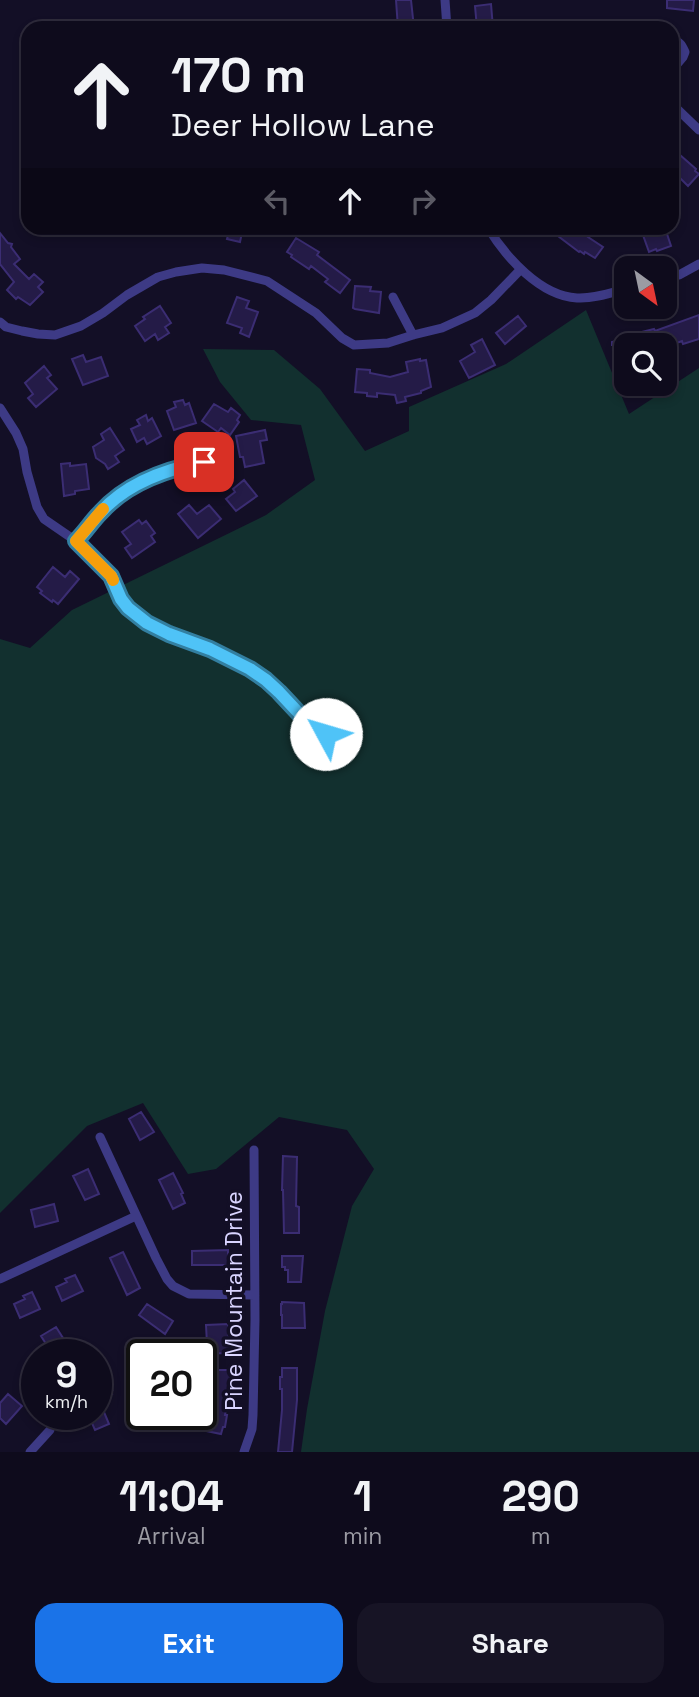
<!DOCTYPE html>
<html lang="en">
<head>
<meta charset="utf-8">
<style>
	body { margin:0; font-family:"Space Grotesk",sans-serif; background:#171425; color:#f1f3f6; height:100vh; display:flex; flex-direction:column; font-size:26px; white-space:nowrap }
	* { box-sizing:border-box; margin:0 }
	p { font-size:23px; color:#9b9ba3 }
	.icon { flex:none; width:38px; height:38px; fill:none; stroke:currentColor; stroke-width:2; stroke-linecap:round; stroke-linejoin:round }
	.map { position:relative; height:1452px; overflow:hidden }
	.drawer { display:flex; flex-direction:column; background:#0e0b1c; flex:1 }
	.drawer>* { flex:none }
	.hud { position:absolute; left:21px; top:21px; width:658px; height:214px; border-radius:21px; box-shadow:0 4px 10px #0003,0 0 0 2px #2e2b3b; background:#0e0b1c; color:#f1f3f6; overflow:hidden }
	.needle { width:46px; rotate:147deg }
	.tools { position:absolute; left:614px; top:256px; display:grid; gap:14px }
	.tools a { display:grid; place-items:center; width:63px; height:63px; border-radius:14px; background:#0e0b1c; box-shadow:0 4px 10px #0003,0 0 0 2px #2e2b3b; font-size:35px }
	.speed { position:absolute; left:21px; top:1339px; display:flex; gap:14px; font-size:35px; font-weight:700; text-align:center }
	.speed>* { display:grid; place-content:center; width:91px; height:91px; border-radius:50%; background:#0e0b1c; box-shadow:0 4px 10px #0003,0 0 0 2px #2e2b3b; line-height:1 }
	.speed small { font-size:18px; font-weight:400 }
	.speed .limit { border:4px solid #111; border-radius:10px; background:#fff; color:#111 }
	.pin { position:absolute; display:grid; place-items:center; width:60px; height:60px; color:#fff; margin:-30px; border-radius:14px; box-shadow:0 4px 10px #0006 }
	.me { position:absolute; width:77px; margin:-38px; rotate:309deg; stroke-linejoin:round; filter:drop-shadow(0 0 5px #0008) }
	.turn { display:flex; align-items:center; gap:24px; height:147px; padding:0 35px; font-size:32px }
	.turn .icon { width:91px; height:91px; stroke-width:2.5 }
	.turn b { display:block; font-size:49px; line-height:60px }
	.lanes { display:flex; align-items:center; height:66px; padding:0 35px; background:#0003; justify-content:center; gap:35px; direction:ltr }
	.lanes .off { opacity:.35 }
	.eta { display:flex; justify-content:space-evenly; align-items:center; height:119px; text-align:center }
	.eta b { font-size:42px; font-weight:800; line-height:49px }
	.button { display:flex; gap:14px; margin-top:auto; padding:14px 35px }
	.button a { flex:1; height:80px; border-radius:21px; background:#1a73e8; color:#fff; font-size:28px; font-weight:800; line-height:80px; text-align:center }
	.button a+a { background:#171425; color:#f1f3f6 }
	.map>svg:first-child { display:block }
	.green { fill:#12302f }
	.building { fill:#241b47; stroke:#3b2d73; stroke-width:2 }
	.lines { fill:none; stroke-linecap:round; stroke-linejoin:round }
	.lane { stroke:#3d3a85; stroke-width:4.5 }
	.street { stroke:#3d3a85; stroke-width:9 }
	.route-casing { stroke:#337fa1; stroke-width:18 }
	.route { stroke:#4fc3f7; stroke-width:12 }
	.slow { stroke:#f59e0b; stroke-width:12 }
	.labels { text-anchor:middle; stroke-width:7; stroke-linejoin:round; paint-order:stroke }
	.street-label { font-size:23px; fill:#d9d4ff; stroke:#130f26 }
</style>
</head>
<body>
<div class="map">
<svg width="699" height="1452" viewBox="0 0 699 1452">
	<rect width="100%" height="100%" fill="#130f26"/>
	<path class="green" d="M586 310 629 414 699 368V1452H301L307 1409 325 1311 352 1206 374 1169 347 1130 279 1117 216 1169 188 1174 143 1103 87 1126 0 1213V639L30 648 72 610 266 515 315 480 301 425 251 420 220 382 203 349 274 350 320 389 365 451 409 431V407L506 364Z"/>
	<path class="building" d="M396 0H411L414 28H398Z
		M667 0H694L693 11 667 8Z
		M491 4 493 28H477L475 6Z
		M672 148 696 169 695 171 699 174 688 186 672 170Z
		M230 228H243L240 242 227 239Z
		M564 228H583L591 233 588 237 603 247 595 258 585 252 584 254 580 251 579 252 558 236Z
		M652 228H665L671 246 657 251 656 249 649 252 643 235 653 231Z
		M0 233 8 243 12 244 11 247 20 259 14 264 29 279 34 274 43 282 38 287 43 292 30 305 18 297 16 299 7 290 14 282 0 264Z
		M296 238 319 252 317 255 350 280 340 293 325 282 328 279 311 266 309 269 291 257 292 255 287 252Z
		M355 286 371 287 370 291 381 292 379 313 355 309 353 308Z
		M237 297 249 301 246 308 258 312 249 337 240 333 242 328 227 323Z
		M160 306 171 323 165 327 169 333 158 340 155 334 145 341 135 326 145 319 143 317Z
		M699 315V339L683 344 682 341 671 345 669 341 656 345H612V342L639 335 638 333 654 329 655 331Z
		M518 316 526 326 505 344 496 333Z
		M482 339 495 365 469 378 460 361 475 352 471 345Z
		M83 355 86 362 101 357 108 376 83 385 72 359Z
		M420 359V361L426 360 431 387 421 391V393L405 397 406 401 397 403 395 395 377 393V397L367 396V393L355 392 357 369 370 370V373L390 377 408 372 406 362Z
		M44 366 51 375 47 378 57 389 36 407 28 398 33 394 25 383Z
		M183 400 185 405 189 403 196 423 174 430 167 411 176 407 174 402Z
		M214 404 228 412 231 408 240 415 237 420 239 422 230 435 221 428 218 432 202 421Z
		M146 415 148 421 152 418 161 436 147 444 144 438 137 442 131 429 140 425 137 420Z
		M110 428 124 450 115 456 119 462 108 469 105 464 96 458 93 447 104 440 101 434Z
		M265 430 267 440 260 441 264 463 245 467 243 457H240L236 436Z
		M70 463V466L86 464 89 489 75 491V494L64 496 61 464Z
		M244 480 257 496 236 511 226 499 235 492 233 489Z
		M189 505 197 514 209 505 221 519 198 538 178 514Z
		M139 520 142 524 146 521 155 533 151 536 155 542 132 558 125 548 131 544 122 532Z
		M53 567 65 577 70 571 79 579 58 604 53 600 52 602 40 593 42 591 37 587Z
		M141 1112 154 1132 140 1140 129 1119Z
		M283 1156 297 1157 296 1206 299 1207V1233H284L283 1190H282Z
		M88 1169 99 1194 85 1200 73 1176Z
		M173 1173 183 1193 181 1194 185 1203 173 1209 159 1180Z
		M54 1204 58 1221 35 1227 31 1210Z
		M228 1250V1265H192V1251Z
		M123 1252 140 1288 127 1295 110 1258Z
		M282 1256H303L301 1282H288V1270H285V1267H282Z
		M75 1275 83 1291 62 1301 56 1287 67 1282 65 1279Z
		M32 1292 40 1309 20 1318 14 1304 25 1299 23 1296Z
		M282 1302 304 1303 305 1328H282V1315H281V1304H282Z
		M147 1304 173 1321 165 1334 139 1315Z
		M228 1324 229 1353 193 1354V1345L207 1344 206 1325Z
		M56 1327 63 1338 48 1347 41 1336Z
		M282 1368H297V1400L292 1452H278L282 1410V1389H280V1377H282Z
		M213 1370H228L230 1374V1383H228V1398L225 1415H227L225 1427H223L221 1434 206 1431 213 1398 212 1387H206V1376H213Z
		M107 1378 112 1390H110L112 1394 100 1399 96 1390V1382Z
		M96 1393 109 1424 95 1430 88 1414H96Z
		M8 1394 22 1406 6 1424 0 1418V1403Z"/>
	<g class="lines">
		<path class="lane" d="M111 577 121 599 128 608 147 623 169 633 210 649 250 669 266 680 279 692 308 723 326 734"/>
		<path class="street" d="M445 0 447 28
			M672 41C680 41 682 45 685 52L683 57 672 70
			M672 104 699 130
			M488 228C506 257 540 296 577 298 593 299 611 293 626 289
			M665 279 679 275 699 264
			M393 297 413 335
			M0 322 6 327 22 331 38 334 55 335 81 326 103 313 127 295 158 277 176 272 202 268 224 270 267 281 316 313 342 338 354 345 388 343 413 335 442 328 475 313 491 300 521 269
			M0 408 16 433 23 449 27 472 37 507 44 519 76 541 111 576
			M76 541C85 532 92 521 101 512 127 483 166 469 204 462
			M100 1137 156 1258 167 1279 173 1286 189 1294 255 1295
			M0 1279 136 1216
			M30 1452 50 1430
			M244 1452 252 1429 253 1415 255 1320 254 1150"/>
	</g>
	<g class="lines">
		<defs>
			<path id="route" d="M204 462C167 469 127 483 101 512 92 521 85 532 76 541L111 576 121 599 128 608 147 623 169 634 210 649 250 669 266 680 279 692 308 723 326 734"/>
		</defs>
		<use href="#route" class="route-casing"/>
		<use href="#route" class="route"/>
		<path class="slow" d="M103 509 76 541 111 576 113 580"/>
	</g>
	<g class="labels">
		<g class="street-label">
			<text transform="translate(234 1301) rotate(-90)" y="8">Pine Mountain Drive</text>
		</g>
	</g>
</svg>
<div class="tools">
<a><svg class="needle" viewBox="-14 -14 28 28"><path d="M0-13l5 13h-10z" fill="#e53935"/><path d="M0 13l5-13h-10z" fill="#9b9ba3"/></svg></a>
<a><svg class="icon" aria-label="search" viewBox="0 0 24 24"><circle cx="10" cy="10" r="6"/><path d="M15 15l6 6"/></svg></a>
</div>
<div class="speed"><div>9<small>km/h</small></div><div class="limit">20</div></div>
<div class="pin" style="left:204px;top:462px;background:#d93025"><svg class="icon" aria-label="arrive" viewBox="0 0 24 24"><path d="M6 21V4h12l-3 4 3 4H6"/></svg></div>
<svg class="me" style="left:326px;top:734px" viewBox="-20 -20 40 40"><circle r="19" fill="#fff"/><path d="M0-13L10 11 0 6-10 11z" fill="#4fc3f7"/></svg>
<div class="hud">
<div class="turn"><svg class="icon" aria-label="ahead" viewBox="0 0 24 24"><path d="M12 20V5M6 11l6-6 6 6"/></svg><div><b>170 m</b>Deer Hollow Lane</div></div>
<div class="lanes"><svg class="icon off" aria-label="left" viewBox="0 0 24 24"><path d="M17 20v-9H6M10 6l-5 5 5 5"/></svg><svg class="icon" aria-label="ahead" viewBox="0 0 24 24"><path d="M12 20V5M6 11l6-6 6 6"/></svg><svg class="icon off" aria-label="right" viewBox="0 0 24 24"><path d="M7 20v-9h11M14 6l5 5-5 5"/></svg></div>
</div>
</div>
<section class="drawer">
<div class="eta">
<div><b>11:04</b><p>Arrival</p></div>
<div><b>1</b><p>min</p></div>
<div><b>290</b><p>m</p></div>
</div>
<div class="button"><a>Exit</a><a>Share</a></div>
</section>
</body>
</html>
